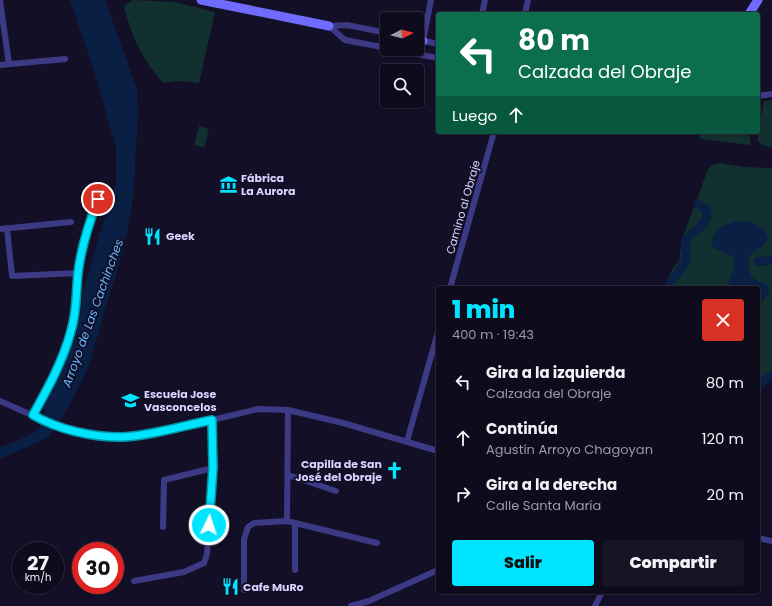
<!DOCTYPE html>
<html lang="es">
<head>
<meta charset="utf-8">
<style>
	body { margin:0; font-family:Poppins,sans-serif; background:#171425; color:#f1f3f6; height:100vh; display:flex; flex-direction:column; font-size:15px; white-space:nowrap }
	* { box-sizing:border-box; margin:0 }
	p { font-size:13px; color:#9b9ba3 }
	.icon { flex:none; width:22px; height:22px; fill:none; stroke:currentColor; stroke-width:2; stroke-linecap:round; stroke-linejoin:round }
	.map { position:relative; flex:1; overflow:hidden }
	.panel { position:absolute; left:436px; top:286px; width:324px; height:308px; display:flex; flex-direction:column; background:#0e0b1c; border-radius:4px; box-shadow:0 1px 3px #0004,0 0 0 1px #2e2b3b }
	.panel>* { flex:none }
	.guide { position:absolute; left:436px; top:12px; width:324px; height:122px; border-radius:4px; box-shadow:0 1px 3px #0004,0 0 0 1px #2e2b3b; background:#0b6e4f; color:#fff; overflow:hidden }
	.needle { width:26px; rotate:84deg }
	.buttons { position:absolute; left:380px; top:12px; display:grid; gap:8px }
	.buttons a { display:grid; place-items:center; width:44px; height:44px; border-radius:4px; background:#0e0b1c; box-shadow:0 1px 3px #0004,0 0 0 1px #2e2b3b; font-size:20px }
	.speed { position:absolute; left:12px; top:542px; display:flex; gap:8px; font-size:20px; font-weight:700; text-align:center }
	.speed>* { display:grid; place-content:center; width:52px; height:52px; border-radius:50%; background:#0e0b1c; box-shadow:0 1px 3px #0004,0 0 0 1px #2e2b3b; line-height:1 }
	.speed small { font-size:10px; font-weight:400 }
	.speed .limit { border:6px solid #d22; background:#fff; color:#111 }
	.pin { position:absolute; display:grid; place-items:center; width:34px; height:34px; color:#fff; margin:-17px; border:2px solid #fff; border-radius:50%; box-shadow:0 1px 4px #0007 }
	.me { position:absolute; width:44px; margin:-22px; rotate:4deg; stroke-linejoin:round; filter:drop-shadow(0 0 3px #0008) }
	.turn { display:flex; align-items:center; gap:14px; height:84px; padding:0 16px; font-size:18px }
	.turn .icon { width:52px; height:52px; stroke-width:2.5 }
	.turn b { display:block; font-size:28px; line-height:34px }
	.then { display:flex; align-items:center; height:38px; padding:0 16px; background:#0003; gap:8px; font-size:15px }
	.round { display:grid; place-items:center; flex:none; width:42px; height:42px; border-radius:4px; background:#171425 }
	.headline { display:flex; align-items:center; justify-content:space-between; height:68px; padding:0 16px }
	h1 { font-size:24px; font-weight:800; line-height:30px; color:#00e5ff }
	.button { display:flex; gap:8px; margin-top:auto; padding:8px 16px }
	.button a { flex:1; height:46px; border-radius:4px; background:#00e5ff; color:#111; font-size:16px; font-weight:800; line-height:46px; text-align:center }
	.button a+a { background:#171425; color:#f1f3f6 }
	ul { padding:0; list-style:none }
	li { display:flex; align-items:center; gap:12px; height:56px; padding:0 16px }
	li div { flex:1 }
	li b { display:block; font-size:15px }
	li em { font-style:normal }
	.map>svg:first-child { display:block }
	.green { fill:#12302f }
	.water { fill:#0a1f44 }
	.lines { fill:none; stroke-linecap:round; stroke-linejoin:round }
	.canal { stroke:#0a1f44; stroke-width:9 }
	.street { stroke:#3d3a85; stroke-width:6 }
	.secondary { stroke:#6f6bff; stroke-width:9 }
	.route-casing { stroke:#0095a6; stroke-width:10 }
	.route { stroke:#00e5ff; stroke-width:7 }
	.labels { text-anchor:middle; stroke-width:4; stroke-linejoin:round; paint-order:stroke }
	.poi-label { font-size:11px; font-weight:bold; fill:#d9d4ff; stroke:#130f26; text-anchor:start }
	.street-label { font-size:11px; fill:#d9d4ff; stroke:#130f26 }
	.water-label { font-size:12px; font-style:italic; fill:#62b6ff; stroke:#130f26 }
</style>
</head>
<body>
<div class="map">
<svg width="772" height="606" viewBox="0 0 772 606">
	<rect width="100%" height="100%" fill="#130f26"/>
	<path class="green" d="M133 0 175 2 215 12 199 83 177 81 163 83C141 57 132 38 124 6Z
		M772 100V148L762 145 758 141V134L764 101Z
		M199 126 209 129 204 148 194 145Z
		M698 132H749L751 145 701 139Z
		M720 163 744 167 772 168V378L758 388V288H663L673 268 679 261 682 239 708 169 714 164Z"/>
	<path class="water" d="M70 0H105L137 89 138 114 134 182 132 208 123 250 88 368 70 404 49 437 0 459V447C11 444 33 435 40 426 43 421 44 416 45 410L40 408 65 359 78 320 85 284 100 233 116 184V148L94 71Z
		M737 221C749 221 763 224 768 237 766 248 759 246 753 252 745 259 747 274 756 280 759 282 764 283 768 285L769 295 758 303V288H727L734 268V257L714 248 712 245C711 231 725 224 737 221Z"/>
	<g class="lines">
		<path class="canal" d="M758 262 772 260
			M669 288C672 277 681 271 685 261 688 255 684 248 686 242 689 232 713 224 706 209L698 204
			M758 385 772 375"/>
		<path class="street" d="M0 0 9 64
			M482 14 485 0
			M525 14 528 0
			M329 26 345 40 387 48
			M329 26 347 25 387 33
			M420 40 438 44
			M423 41 431 0
			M390 49 438 58
			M0 65 65 59
			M758 96 772 94
			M7 228 12 276 78 273
			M0 229 71 222
			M450 288 494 132
			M0 401 61 428 85 433 122 437 212 420 258 409 288 410 343 423 438 451
			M33 415C48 388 63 361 71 331 77 313 76 293 78 274 81 245 91 216 102 189
			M407 441 438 332
			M288 475 336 491
			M287 521 288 410
			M163 527 164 480 213 468
			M758 538 772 541
			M295 570V523
			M134 581 184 572 204 563 207 554 213 468 212 420
			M244 590V539L248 527 254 523 287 521 377 543
			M351 606 369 601 438 570
			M595 606 602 592"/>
		<path class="secondary" d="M201 0 329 26
			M749 14 758 0
			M417 43 423 41
			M399 51 403 49"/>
	</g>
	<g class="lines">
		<defs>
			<path id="route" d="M98 199C89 223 81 248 78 273 76 292 77 312 71 331 63 361 48 388 33 415 59 430 92 437 121 437 147 437 185 425 212 420L213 468 209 525"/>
		</defs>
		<use href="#route" class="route-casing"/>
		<use href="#route" class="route"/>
	</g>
	<defs>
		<symbol id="museum-bare" viewBox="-9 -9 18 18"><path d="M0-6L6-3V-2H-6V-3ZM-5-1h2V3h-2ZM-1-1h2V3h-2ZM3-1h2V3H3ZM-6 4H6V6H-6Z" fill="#00e5ff" stroke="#130f26" stroke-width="2.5" paint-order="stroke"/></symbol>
		<symbol id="restaurant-bare" viewBox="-9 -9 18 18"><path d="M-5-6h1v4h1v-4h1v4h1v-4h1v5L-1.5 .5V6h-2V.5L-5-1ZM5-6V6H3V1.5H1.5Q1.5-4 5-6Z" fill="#00e5ff" stroke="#130f26" stroke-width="2.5" paint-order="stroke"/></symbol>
		<symbol id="school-bare" viewBox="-9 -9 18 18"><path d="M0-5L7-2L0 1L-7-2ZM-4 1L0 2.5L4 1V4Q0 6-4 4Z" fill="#00e5ff" stroke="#130f26" stroke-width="2.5" paint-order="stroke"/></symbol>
		<symbol id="church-bare" viewBox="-9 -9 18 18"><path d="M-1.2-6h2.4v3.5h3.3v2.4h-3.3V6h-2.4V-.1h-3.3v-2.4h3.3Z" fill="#00e5ff" stroke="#130f26" stroke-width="2.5" paint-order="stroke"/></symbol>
	</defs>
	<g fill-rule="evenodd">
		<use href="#museum-bare" x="216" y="172" width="25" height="25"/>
		<use href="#restaurant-bare" x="140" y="224" width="25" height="25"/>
		<use href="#school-bare" x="118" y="388" width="25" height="25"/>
		<use href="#church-bare" x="382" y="458" width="25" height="25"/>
		<use href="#restaurant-bare" x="218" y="574" width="25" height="25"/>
	</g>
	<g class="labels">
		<g class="poi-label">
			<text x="241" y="182">Fábrica<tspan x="241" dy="13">La Aurora</tspan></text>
			<text x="166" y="240">Geek</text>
			<text x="144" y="398">Escuela Jose<tspan x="144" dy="13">Vasconcelos</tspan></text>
			<text x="382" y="468" text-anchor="end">Capilla de San<tspan x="382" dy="13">José del Obraje</tspan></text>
			<text x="243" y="591">Cafe MuRo</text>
		</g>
		<g class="street-label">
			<text transform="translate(463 207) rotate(-74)" y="4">Camino al Obraje</text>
		</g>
		<g class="water-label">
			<text transform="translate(93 313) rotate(-70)" y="4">Arroyo de Las Cachinches</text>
		</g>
	</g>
</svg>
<div class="buttons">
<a><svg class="needle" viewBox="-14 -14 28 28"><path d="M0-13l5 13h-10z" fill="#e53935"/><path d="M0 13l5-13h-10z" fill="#9b9ba3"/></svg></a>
<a><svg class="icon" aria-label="search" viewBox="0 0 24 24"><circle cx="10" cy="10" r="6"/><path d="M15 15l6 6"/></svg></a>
</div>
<div class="speed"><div>27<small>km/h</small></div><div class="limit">30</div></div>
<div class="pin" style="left:98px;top:199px;background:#d93025"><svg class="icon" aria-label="arrive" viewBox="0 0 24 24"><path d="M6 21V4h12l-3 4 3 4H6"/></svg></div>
<svg class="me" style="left:209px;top:525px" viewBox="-20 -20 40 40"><circle r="17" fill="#00e5ff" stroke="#fff" stroke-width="3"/><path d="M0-11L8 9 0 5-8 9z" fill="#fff"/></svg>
<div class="guide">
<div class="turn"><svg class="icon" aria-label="left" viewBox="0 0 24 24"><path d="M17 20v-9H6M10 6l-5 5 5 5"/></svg><div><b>80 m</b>Calzada del Obraje</div></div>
<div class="then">Luego<svg class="icon" aria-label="ahead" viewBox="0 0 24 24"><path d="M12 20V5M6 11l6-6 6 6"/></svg></div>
</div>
<section class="panel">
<div class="headline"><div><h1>1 min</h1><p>400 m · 19:43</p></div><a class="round" style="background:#d93025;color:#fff"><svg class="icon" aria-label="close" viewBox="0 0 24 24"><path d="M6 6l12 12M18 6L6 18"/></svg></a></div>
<ul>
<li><svg class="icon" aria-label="left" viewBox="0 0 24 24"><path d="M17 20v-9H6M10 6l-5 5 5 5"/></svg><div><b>Gira a la izquierda</b><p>Calzada del Obraje</p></div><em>80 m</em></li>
<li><svg class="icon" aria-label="ahead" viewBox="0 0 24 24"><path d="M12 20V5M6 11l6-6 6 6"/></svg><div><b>Continúa</b><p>Agustín Arroyo Chagoyan</p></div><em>120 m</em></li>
<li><svg class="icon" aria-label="right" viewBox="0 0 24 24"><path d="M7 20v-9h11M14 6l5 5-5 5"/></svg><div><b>Gira a la derecha</b><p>Calle Santa María</p></div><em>20 m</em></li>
</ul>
<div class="button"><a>Salir</a><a>Compartir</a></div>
</section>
</div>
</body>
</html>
